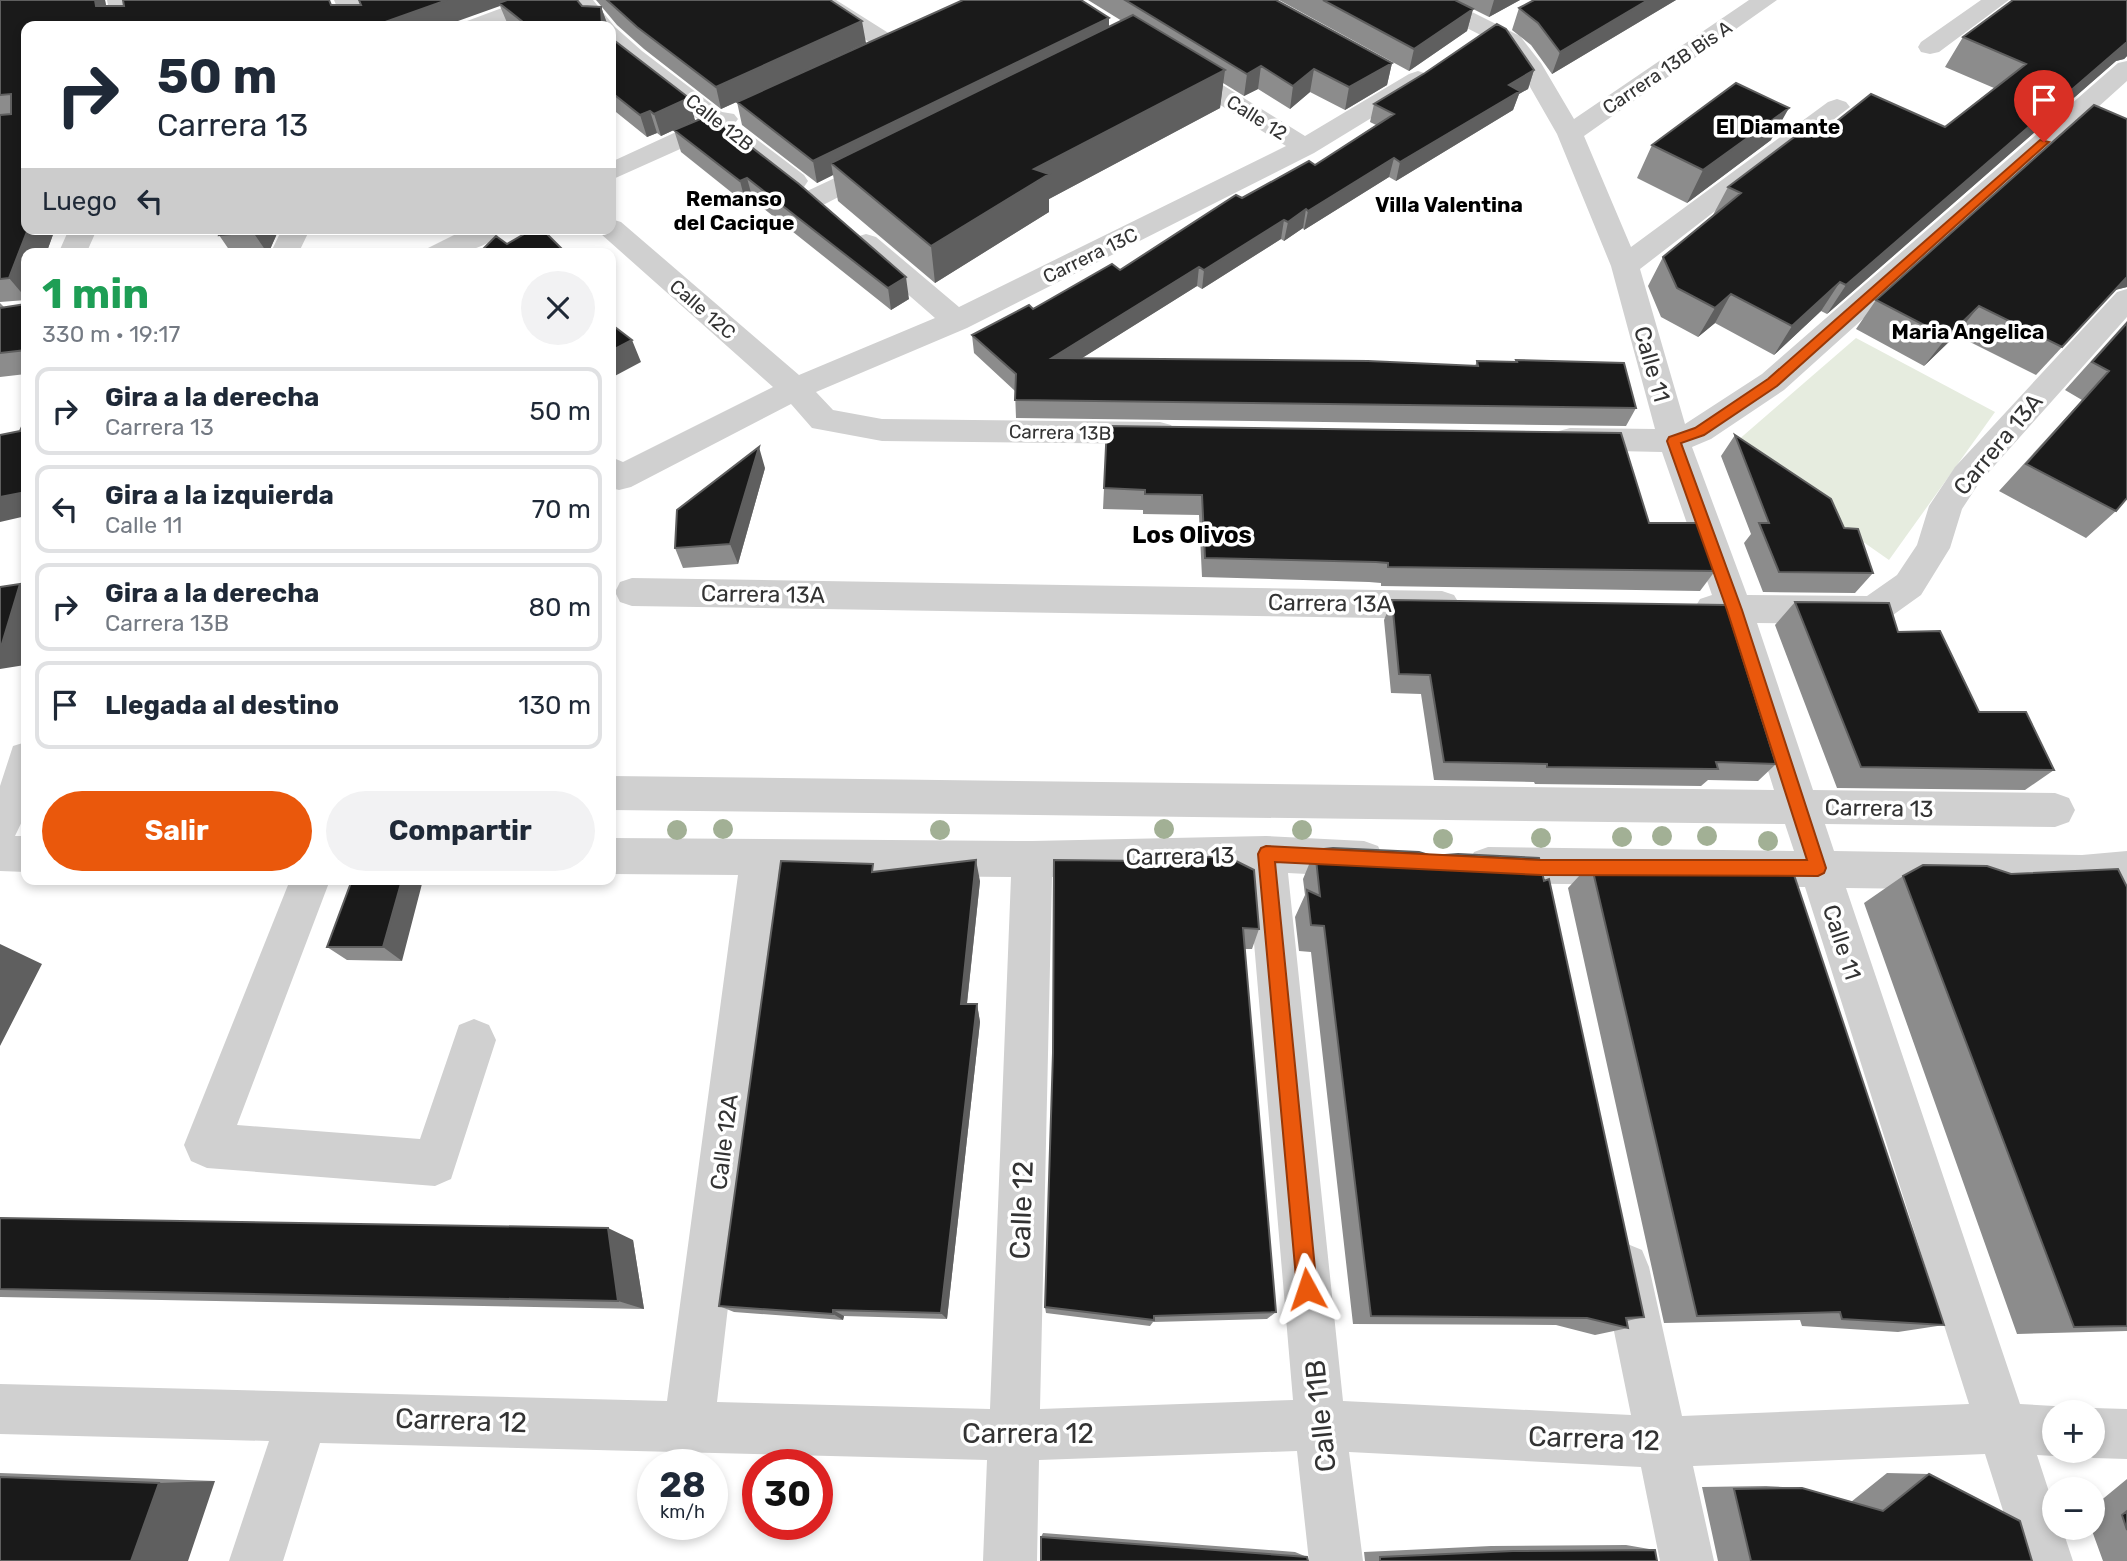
<!DOCTYPE html>
<html lang="es">
<head>
<meta charset="utf-8">
<style>
	body { margin:0; font-family:Rubik,sans-serif; background:#f2f2f3; color:#1f2937; height:100vh; display:flex; flex-direction:column; font-size:26px; white-space:nowrap }
	* { box-sizing:border-box; margin:0 }
	p { font-size:23px; color:#747a83 }
	.icon { flex:none; width:38px; height:38px; fill:none; stroke:currentColor; stroke-width:2; stroke-linecap:round; stroke-linejoin:round }
	.map { position:relative; flex:1; overflow:hidden }
	.side { position:absolute; left:21px; top:248px; width:595px; height:637px; display:flex; flex-direction:column; background:#fff; border-radius:14px; box-shadow:0 4px 10px #0003 }
	.side>* { flex:none }
	.top-card { position:absolute; left:21px; top:21px; width:595px; height:214px; border-radius:14px; box-shadow:0 4px 10px #0003; background:#fff; color:#1f2937; overflow:hidden }
	.controls { position:absolute; left:2042px; top:1400px; display:grid; gap:14px }
	.controls a { display:grid; place-items:center; width:63px; height:63px; border-radius:50%; background:#fff; box-shadow:0 4px 10px #0003; font-size:35px }
	.speed { position:absolute; left:637px; top:1449px; display:flex; gap:14px; font-size:35px; font-weight:700; text-align:center }
	.speed>* { display:grid; place-content:center; width:91px; height:91px; border-radius:50%; background:#fff; box-shadow:0 4px 10px #0003; line-height:1 }
	.speed small { font-size:18px; font-weight:400 }
	.speed .limit { border:10px solid #d22; background:#fff; color:#111 }
	.pin { position:absolute; display:grid; place-items:center; width:60px; height:60px; color:#fff; margin:-72px -30px; border-radius:50% 50% 50% 0; rotate:-45deg; box-shadow:0 0 7px #0007 }
	.pin .icon { rotate:45deg }
	.me { position:absolute; width:77px; margin:-38px; rotate:355deg; stroke-linejoin:round; filter:drop-shadow(0 0 5px #0008) }
	.turn { display:flex; align-items:center; gap:24px; height:147px; padding:0 21px; font-size:32px }
	.turn .icon { width:91px; height:91px; stroke-width:2.5 }
	.turn b { display:block; font-size:49px; line-height:60px }
	.then { display:flex; align-items:center; height:66px; padding:0 21px; background:#0003; gap:14px; font-size:26px }
	.round { display:grid; place-items:center; flex:none; width:74px; height:74px; border-radius:37px; background:#f2f2f3 }
	.summary { display:flex; align-items:center; justify-content:space-between; height:119px; padding:0 21px }
	h1 { font-size:42px; font-weight:700; line-height:52px; color:#1e9e55 }
	.cta { display:flex; gap:14px; margin-top:auto; padding:14px 21px }
	.cta a { flex:1; height:80px; border-radius:42px; background:#ea580c; color:#fff; font-size:28px; font-weight:700; line-height:80px; text-align:center }
	.cta a+a { background:#f2f2f3; color:#1f2937 }
	ul { padding:0; list-style:none }
	li { display:flex; align-items:center; gap:21px; height:88px; margin:0 14px 10px; padding:0 7px; border:4px solid #e0e1e3; border-radius:14px }
	li div { flex:1 }
	li b { display:block; font-size:26px }
	li em { font-style:normal }
	.map>svg:first-child { display:block }
	.green { fill:#e6ecdf }
	.lines { fill:none; stroke-linecap:round; stroke-linejoin:round }
	.minor { fill:#d0d0d0; fill-rule:evenodd }
	.tree { fill:#a2b095 }
	.wall { fill:#8c8c8c }
	.shaded-wall { fill:#5f5f5f }
	.building { fill:#1a1a1a; stroke:#5f5f5f; stroke-width:2 }
	.route { fill:#ea580c; stroke:#983908; stroke-width:2 }
	.labels { text-anchor:middle; stroke-width:7; stroke-linejoin:round; paint-order:stroke }
	.far-street-label { font-size:19px; fill:#333; stroke:#fff }
	.far-neighbourhood-label { font-size:21px; font-weight:bold; fill:#000; stroke:#fff }
	.street-label { font-size:23px; fill:#333; stroke:#fff }
	.neighbourhood-label { font-size:24px; font-weight:bold; fill:#000; stroke:#fff }
	.near-street-label { font-size:28px; fill:#333; stroke:#fff }
</style>
</head>
<body>
<div class="map">
<svg width="2127" height="1561" viewBox="0 0 2127 1561">
	<rect width="100%" height="100%" fill="#fff"/>
	<path class="green" d="M1856 338 1995 412 1889 560 1729 448Z"/>
	<g class="lines">
		<path class="minor" d="M107 0H131L136 26H112Z
			M334 0H358L369 26H345Z
			M523 0H557L553 5 497 26H464L467 21Z
			M568 0H593L615 27 642 51 722 112 734 114 738 119 735 123 804 175 808 181 804 187 794 189 784 187 716 133 611 180V162L700 121 624 61 611 47V26H591Z
			M808 0H836L898 39 901 44 898 49 889 51 880 49 812 5Z
			M1418 0H1448L1520 36 1541 63 1574 119 1749 0H1777L1584 136 1631 247 1828 102 1837 99 1846 102 1850 107 1640 269 1685 424 1762 374 2118 63 2127 61V81L1784 390 1711 439 1692 447 1747 595 1867 596 1897 575 1917 545 1929 506 1955 467 2117 292 2127 289V317L1979 483 1962 509 1950 548 1921 595 1886 620 1874 624 1757 623 1813 790 2055 793 2069 798 2075 810 2069 822 2055 827 1825 824 1834 851 2082 855 2127 851V887L2082 891 1846 888 2020 1404 2054 1406 2070 1412H2054V1451H2068L2054 1456 2037 1455 2054 1507V1528H2062L2073 1561H2019L1985 1454 1693 1466 1714 1561H1660L1641 1467 1349 1452 1363 1561H1309L1297 1451 1039 1460 1037 1561H983L987 1460 320 1443 283 1561H229L269 1441 0 1434V1384L667 1401 738 875 611 874V838L1032 841 1266 836 1364 841 1378 846 1384 859 1378 872 1364 877 1288 873 1343 1401 1631 1415 1601 1267 1608 1250 1625 1243 1642 1250 1649 1267 1682 1416 1969 1404 1805 887 1488 883 1474 878 1468 865 1474 852 1488 847 1794 851 1785 824 611 810V776L1774 790 1722 623 1700 619 1694 609 1700 599 1712 595 1662 452 1570 450 1559 447 1554 439 1559 431 1570 428 1655 429 1611 266 1557 134 1518 66 1502 46 1422 5ZM1248 872 1293 1400 1040 1409 1052 877ZM778 875 1011 877 990 1409 717 1402Z
			M1981 0H2009L1939 52 1930 54 1921 52 1918 47 1921 42Z
			M1178 61 1187 63 1305 136 1409 74 1418 71 1427 74 1431 79 1427 84 1314 153 967 328 816 392 833 410 882 419 1160 422 1171 425 1176 433 1171 441 1160 444 882 441 812 428 791 404 631 487 619 490 611 488V457L623 462 773 387 601 234 598 229H611V219L621 222 799 375 935 318 856 249 852 243 856 237 866 234 876 237 959 307 1286 146 1169 73 1166 68 1169 63Z
			M882 156 891 158 895 164 891 170 825 204 815 206 805 204 801 198 805 192Z
			M69 229H97L86 254H58Z
			M282 229H310L298 254H270Z
			M466 229H503C487 253 449 254 424 254L428 248Z
			M632 578 1442 591 1454 595 1460 605 1454 615 1442 619 632 606 620 602 615 592 620 582Z
			M26 742V813L15 836H26V872L0 871V786L13 746Z
			M290 880H330L237 1125 420 1139 459 1025 474 1019 489 1025 496 1040 451 1179 435 1186 207 1168 191 1161 184 1145Z
			M2093 1408 2127 1409V1459L2093 1458 2075 1451H2093V1412H2082Z"/>
	</g>
	<g class="tree">
		<circle cx="723" cy="829" r="10"/>
		<circle cx="1164" cy="829" r="10"/>
		<circle cx="677" cy="830" r="10"/>
		<circle cx="940" cy="830" r="10"/>
		<circle cx="1302" cy="830" r="10"/>
		<circle cx="1662" cy="836" r="10"/>
		<circle cx="1707" cy="836" r="10"/>
		<circle cx="1622" cy="837" r="10"/>
		<circle cx="1541" cy="838" r="10"/>
		<circle cx="1443" cy="839" r="10"/>
		<circle cx="1768" cy="841" r="10"/>
	</g>
	<path class="wall" d="M0 0H105L106 6 361 5 359 0 582 6 601 7 608 26H509L508 25 500 6 26 26V229H55L46 254H26V300L0 302Z
		M596 0H830L866 43 721 109 644 49 617 25Z
		M1088 0H1276L1392 63 1387 85 1345 110 1310 92 1290 109 1258 89 1244 96 1223 83 1220 108 1049 199V212L935 283 838 201 833 175 817 183 742 125 737 102 1109 18V27L1122 21Z
		M1279 0H1520L1489 17 1473 9 1467 31 1409 71Z
		M1534 0H1676L1552 74 1531 45 1512 30 1519 8Z
		M2127 0V56L2124 59 2116 61 1827 314 1821 311 1774 355 1715 323 1698 337 1661 317 1648 286 1663 257 1713 215 1728 187 1827 129 1945 127 1994 88 1945 67 1963 37Z
		M611 36 695 120 909 299 891 310 753 200 746 204 681 152 674 130 661 136 657 133 647 137 611 108Z
		M1534 70 1528 89 1519 94 1513 110 1396 181 1389 177 1304 230 1303 228 1284 241 1281 239 1202 289 1197 286 1080 359 1475 366 1477 361 1515 362 1516 360 1636 408 1626 426 1016 418 1015 391 974 353 972 335 1120 270 1242 198 1315 165 1376 125 1370 122 1374 104Z
		M2127 119V287L2115 290 2036 375 1956 335 1924 366 1856 329 1876 300Z
		M1771 140 1687 203 1637 178 1652 145Z
		M221 229H279L268 254H232L219 235Z
		M0 303 4 307 26 304V374L0 377Z
		M2127 321V498L2116 511 2086 538 1999 491 2082 400 2065 390Z
		M1107 426 1649 523 1715 571 1700 591 1381 586V583L1369 582 1202 577 1199 515 1143 514V510L1103 509Z
		M1735 435 1844 528 1873 573 1855 593 1763 592 1744 543 1751 534 1721 456Z
		M765 468 738 564 683 568 675 548Z
		M1392 600 1776 764 1758 781 1708 780 1701 786 1535 784 1534 782 1434 780 1421 694 1391 693 1384 620Z
		M1795 602 1898 632 1979 712 2054 770 2025 790 1837 788 1775 625Z
		M1315 850 1432 856 1544 881 1644 1317 1627 1321 1628 1328 1595 1335 1556 1325 1353 1324 1311 952 1299 951 1295 917 1305 895 1303 879Z
		M1054 860 1259 929 1252 949H1245L1276 1312 1267 1319 1153 1322 1150 1326 1046 1313 1045 1307 1053 1053Z
		M1591 863 1705 871 1713 864 1944 1325 1898 1332 1802 1326 1800 1320 1664 1323 1568 888Z
		M875 872 980 881 967 1004H977L980 1022 947 1319 844 1316 843 1320 734 1312 719 1306Z
		M2011 874 2127 887V1331L2017 1334 1864 903 1903 876Z
		M352 880 402 961 347 960 327 947Z
		M0 1218 633 1240 644 1309 0 1297Z
		M0 1473 215 1481 0 1561Z
		M1887 1473 1929 1474 2032 1561H1718L1702 1487 1766 1486 1802 1488 1851 1502Z
		M2127 1479V1561H2103L2091 1528H2093V1507Z
		M1043 1533 1295 1552 1307 1557 1041 1537Z
		M1626 1545 1655 1550 1657 1561H1365L1364 1552 1491 1546Z"/>
	<path class="shaded-wall" d="M95 0H105L110 26 96 6Z
		M447 0H515L499 3 500 6 444 26H374Z
		M1494 0H1520L1489 17Z
		M1648 0H1676L1552 74 1560 52Z
		M601 7 608 26H602Z
		M1473 9 1467 31 1409 71 1414 49Z
		M1109 18V40L831 163 833 175 817 183 813 161Z
		M862 21 866 43 721 109 716 87Z
		M2127 42V56L2124 59 2116 61 1827 314 1846 285Z
		M1392 63 1387 85 1345 110 1349 87Z
		M1261 66 1258 89 1244 96 1247 74Z
		M1314 69 1310 92 1290 109 1293 86Z
		M1225 70 1220 108 1049 199V212L935 283 931 246 1034 169Z
		M1534 70 1528 89 1519 94 1513 110 1396 181 1400 162 1509 85Z
		M689 98 695 120 661 136 654 114Z
		M1789 108 1771 140 1687 203 1703 170Z
		M650 111 657 133 647 137 640 115Z
		M1394 158 1389 177 1304 230 1308 211Z
		M747 178 753 200 746 204 740 181Z
		M1306 209 1303 228 1284 241 1288 222Z
		M1284 220 1281 239 1202 289 1204 270Z
		M28 229H55L46 254H26V298L9 278Z
		M254 229H279L268 254 253 232Z
		M1199 267 1197 286 1052 377V358Z
		M906 277 909 299 891 310 888 288Z
		M2127 277V287L2115 290 2036 375Z
		M1840 282 1821 311 1774 355 1792 326Z
		M1731 294 1715 323 1698 337 1715 308Z
		M1979 306 1956 335 1924 366 1947 337Z
		M632 340 641 362 611 378V351Z
		M759 447 765 468 738 564 730 544Z
		M26 492V516L0 522V497Z
		M20 584 26 590V662L25 665 0 669V647Z
		M976 860 980 881 965 1021 961 1004Z
		M402 880H423L402 961 383 947Z
		M0 944 42 964 0 1046Z
		M977 1004 980 1022 947 1319 941 1313Z
		M608 1228 633 1240 644 1309 618 1301Z
		M833 1310 844 1316 843 1320 833 1314Z
		M215 1481 188 1561H131L159 1483Z"/>
	<path class="building" d="M0 0H95L96 6H124L123 0H329L331 5H361L359 0H447L374 26H26V229H28L9 278 0 279V115L11 114V94L0 95Z
		M507 0H577L582 6 601 7 602 26H528L499 3Z
		M607 0H830L862 21 716 87 637 27Z
		M963 0H1081L1109 18 813 161 737 102Z
		M1125 0H1276L1392 63 1349 87 1314 69 1293 86 1261 66 1247 74Z
		M1323 0H1455L1473 9 1414 49Z
		M1534 0H1648L1560 52 1538 23 1519 8Z
		M2013 0H2127V42L1846 285 1840 282 1792 326 1731 294 1715 308 1677 288 1663 257 1741 193 1728 187 1813 123 1827 129 1871 94 1945 127 2026 64 1963 37Z
		M1133 15 1225 70 1034 169 1049 174 931 246 831 163Z
		M1497 24 1506 29 1534 70 1509 85 1520 91 1400 162 1394 158 1308 211 1306 209 1288 222 1284 220 1204 270 1199 267 1052 358 1368 361 1478 366 1477 361 1517 362 1516 360 1624 363 1636 408 1015 400 1016 374 972 335 1029 305 1033 309 1112 264 1120 270 1236 195 1242 198 1309 161 1315 165 1394 114 1374 104 1425 73Z
		M611 36 615 41 689 98 654 114 650 111 640 115 611 92Z
		M1736 83 1789 108 1703 170 1652 145Z
		M2094 105 2127 119V277L2062 347 1979 306 1947 337 1876 300Z
		M710 115 799 184 906 277 888 288 747 178 740 181 674 130Z
		M221 229H254L253 232 219 235Z
		M533 229H542L567 254H482L480 252 496 236 507 244Z
		M26 304V350L0 353V308Z
		M2127 323V498L2116 511 2026 464 2109 371 2092 362Z
		M611 324 632 340 611 351Z
		M26 418V492L0 497V435L20 431Z
		M1107 426 1621 433 1649 523H1700L1715 571 1388 567V563L1376 562 1205 558 1202 495 1145 494V490L1104 488Z
		M1735 435 1831 499 1844 528 1858 529 1873 573 1779 572 1759 523H1769Z
		M759 447 730 544 675 548 677 510Z
		M20 584 1 647H0V587Z
		M1392 600 1726 605 1776 764 1716 762 1718 769H1711L1547 767V764L1444 762 1430 675 1399 674Z
		M1795 602 1889 603 1898 632 1940 631 1979 712H2026L2054 770 1861 767Z
		M1333 848 1419 852 1432 856 1458 854 1539 858 1544 881 1549 879 1644 1317 1626 1318 1628 1328 1587 1318 1371 1316 1324 926 1311 925 1307 890 1320 896 1315 850Z
		M1226 856 1254 870 1259 929 1243 928 1276 1312 1154 1316V1320L1045 1307 1053 1053 1054 860 1149 861Z
		M976 860 961 1004H977L941 1313 833 1310V1314L719 1306 781 861 873 864 872 872Z
		M1591 863H1684L1706 871 1713 864H1782L1792 869 1944 1325 1842 1319 1840 1312 1697 1316Z
		M1923 865 1987 866 2011 874 2118 869 2127 887V1326L2074 1327 1903 876Z
		M352 880H402L383 947H327Z
		M0 1218 608 1228 618 1301 0 1289Z
		M1929 1474 2020 1521 2032 1561H1751L1734 1489 1802 1488 1883 1511Z
		M0 1477 159 1483 131 1561H0Z
		M2127 1511V1530L2122 1515Z
		M1041 1537 1307 1557 1308 1561H1041Z
		M1655 1550 1657 1561H1380V1557L1513 1551Z"/>
	<path class="route" d="M2040 140 2049 142 1777 386 1704 435 1681 443 1742 610 1826 868 1824 873 1818 876 1541 875 1275 862 1317 1289 1314 1296 1307 1299 1300 1296 1297 1289 1258 854 1261 848 1266 846 1541 860H1807L1727 610 1667 441 1669 437 1695 428 1768 379Z"/>
	<g class="labels">
		<g class="far-street-label">
			<text transform="translate(1667 67) rotate(-34)" y="7">Carrera 13B Bis A</text>
			<text transform="translate(1257 117) rotate(32)" y="7">Calle 12</text>
			<text transform="translate(720 122) rotate(38)" y="7">Calle 12B</text>
			<text transform="translate(1090 255) rotate(-26)" y="7">Carrera 13C</text>
			<text transform="translate(703 309) rotate(41)" y="7">Calle 12C</text>
			<text transform="translate(1060 432) rotate(1)" y="7">Carrera 13B</text>
		</g>
		<g class="far-neighbourhood-label">
			<text x="1778" y="134">El Diamante</text>
			<text x="734" y="206">Remanso<tspan x="734" dy="24">del Cacique</tspan></text>
			<text x="1449" y="212">Villa Valentina</text>
			<text x="1968" y="339">Maria Angelica</text>
		</g>
		<g class="street-label">
			<text transform="translate(1652 364) rotate(74)" y="8">Calle 11</text>
			<text transform="translate(1998 444) rotate(-50)" y="8">Carrera 13A</text>
			<text transform="translate(763 594) rotate(1)" y="8">Carrera 13A</text>
			<text transform="translate(1330 603) rotate(1)" y="8">Carrera 13A</text>
			<text transform="translate(1879 808) rotate(1)" y="8">Carrera 13</text>
			<text transform="translate(1180 856) rotate(-1)" y="8">Carrera 13</text>
			<text transform="translate(1842 942) rotate(72)" y="8">Calle 11</text>
			<text transform="translate(724 1142) rotate(-83)" y="8">Calle 12A</text>
		</g>
		<g class="neighbourhood-label">
			<text x="1192" y="543">Los Olivos</text>
		</g>
		<g class="near-street-label">
			<text transform="translate(1021 1210) rotate(-88)" y="10">Calle 12</text>
			<text transform="translate(1320 1416) rotate(-96)" y="10">Calle 11B</text>
			<text transform="translate(461 1420) rotate(2)" y="10">Carrera 12</text>
			<text x="1028" y="1443">Carrera 12</text>
			<text transform="translate(1594 1438) rotate(2)" y="10">Carrera 12</text>
		</g>
	</g>
</svg>
<div class="controls">
<a>+</a>
<a>−</a>
</div>
<div class="speed"><div>28<small>km/h</small></div><div class="limit">30</div></div>
<div class="pin" style="left:2044px;top:142px;background:#d93025"><svg class="icon" aria-label="arrive" viewBox="0 0 24 24"><path d="M6 21V4h12l-3 4 3 4H6"/></svg></div>
<svg class="me" style="left:1307px;top:1289px" viewBox="-20 -20 40 40"><path d="M0-17L14 15 0 8-14 15z" fill="#ea580c" stroke="#fff" stroke-width="4"/></svg>
<div class="top-card">
<div class="turn"><svg class="icon" aria-label="right" viewBox="0 0 24 24"><path d="M7 20v-9h11M14 6l5 5-5 5"/></svg><div><b>50 m</b>Carrera 13</div></div>
<div class="then">Luego<svg class="icon" aria-label="left" viewBox="0 0 24 24"><path d="M17 20v-9H6M10 6l-5 5 5 5"/></svg></div>
</div>
<section class="side">
<div class="summary"><div><h1>1 min</h1><p>330 m · 19:17</p></div><a class="round"><svg class="icon" aria-label="close" viewBox="0 0 24 24"><path d="M6 6l12 12M18 6L6 18"/></svg></a></div>
<ul>
<li><svg class="icon" aria-label="right" viewBox="0 0 24 24"><path d="M7 20v-9h11M14 6l5 5-5 5"/></svg><div><b>Gira a la derecha</b><p>Carrera 13</p></div><em>50 m</em></li>
<li><svg class="icon" aria-label="left" viewBox="0 0 24 24"><path d="M17 20v-9H6M10 6l-5 5 5 5"/></svg><div><b>Gira a la izquierda</b><p>Calle 11</p></div><em>70 m</em></li>
<li><svg class="icon" aria-label="right" viewBox="0 0 24 24"><path d="M7 20v-9h11M14 6l5 5-5 5"/></svg><div><b>Gira a la derecha</b><p>Carrera 13B</p></div><em>80 m</em></li>
<li><svg class="icon" aria-label="arrive" viewBox="0 0 24 24"><path d="M6 21V4h12l-3 4 3 4H6"/></svg><div><b>Llegada al destino</b></div><em>130 m</em></li>
</ul>
<div class="cta"><a>Salir</a><a>Compartir</a></div>
</section>
</div>
</body>
</html>
